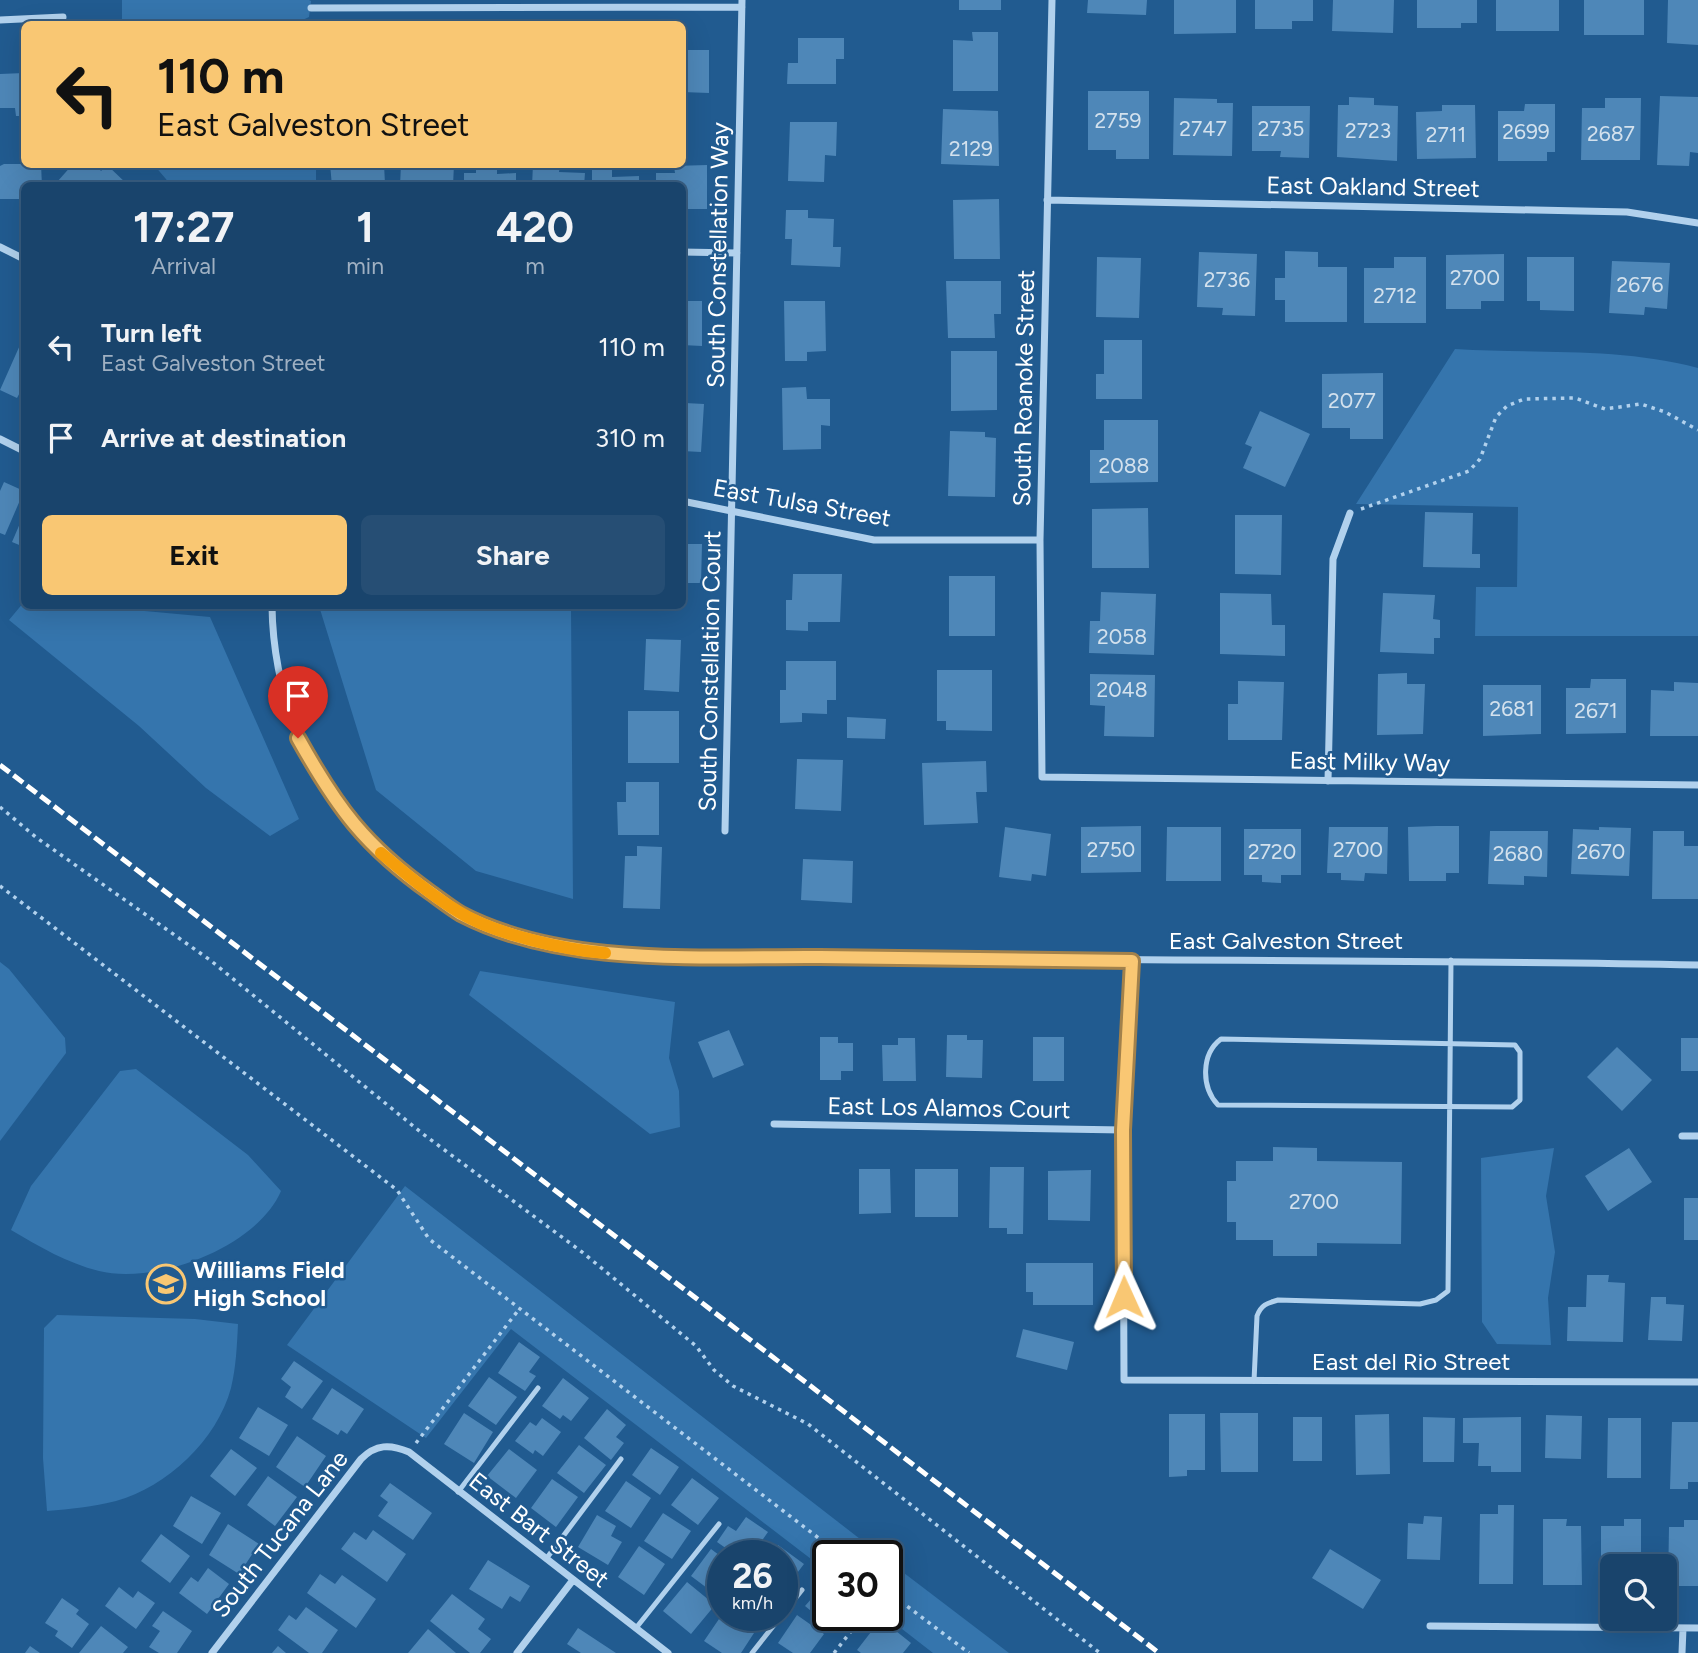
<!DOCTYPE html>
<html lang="en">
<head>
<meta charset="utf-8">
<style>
	body { margin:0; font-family:Figtree,sans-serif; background:#264e74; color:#f1f3f6; height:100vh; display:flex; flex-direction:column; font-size:26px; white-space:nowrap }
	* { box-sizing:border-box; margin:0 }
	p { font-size:23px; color:#9fb0c2 }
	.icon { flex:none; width:38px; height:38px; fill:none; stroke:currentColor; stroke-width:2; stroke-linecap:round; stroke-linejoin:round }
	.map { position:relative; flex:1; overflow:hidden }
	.panel { position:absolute; left:21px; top:182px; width:665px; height:427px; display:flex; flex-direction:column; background:#19446c; border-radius:10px; box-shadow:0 7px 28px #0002,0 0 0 2px #375c7f }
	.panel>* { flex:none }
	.hud { position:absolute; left:21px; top:21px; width:665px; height:147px; border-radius:10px; box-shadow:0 7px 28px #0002,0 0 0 2px #375c7f; background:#f9c773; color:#111; overflow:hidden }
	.tools { position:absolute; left:1600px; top:1554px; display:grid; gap:14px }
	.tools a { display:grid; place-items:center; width:77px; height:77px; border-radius:10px; background:#19446c; box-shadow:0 7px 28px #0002,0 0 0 2px #375c7f; font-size:35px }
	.speed { position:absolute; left:707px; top:1540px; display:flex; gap:14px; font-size:35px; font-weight:700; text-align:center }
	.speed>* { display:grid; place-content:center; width:91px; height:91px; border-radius:50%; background:#19446c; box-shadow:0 7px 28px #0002,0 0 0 2px #375c7f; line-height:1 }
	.speed small { font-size:18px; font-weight:400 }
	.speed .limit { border:4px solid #111; border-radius:10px; background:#fff; color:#111 }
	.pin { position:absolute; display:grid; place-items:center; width:60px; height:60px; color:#fff; margin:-72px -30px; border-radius:50% 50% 50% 0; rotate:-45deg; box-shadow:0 0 7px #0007 }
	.pin .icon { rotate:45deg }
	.me { position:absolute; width:77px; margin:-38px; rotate:359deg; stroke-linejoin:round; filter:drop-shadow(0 0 5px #0008) }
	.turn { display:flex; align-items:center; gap:24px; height:147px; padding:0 21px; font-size:32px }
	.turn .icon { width:91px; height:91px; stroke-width:2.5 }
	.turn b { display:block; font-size:49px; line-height:60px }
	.eta { display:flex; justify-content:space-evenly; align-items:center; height:119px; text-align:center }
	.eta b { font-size:42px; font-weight:700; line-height:49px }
	.primary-button { display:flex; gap:14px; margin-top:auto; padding:14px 21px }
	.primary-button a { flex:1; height:80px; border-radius:10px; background:#f9c773; color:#111; font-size:28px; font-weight:700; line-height:80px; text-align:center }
	.primary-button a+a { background:#264e74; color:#f1f3f6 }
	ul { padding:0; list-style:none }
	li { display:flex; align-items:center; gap:21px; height:91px; padding:0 21px }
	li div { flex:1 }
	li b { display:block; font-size:26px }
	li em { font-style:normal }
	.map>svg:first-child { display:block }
	.green { fill:#3575ad }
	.building { fill:#4e87b8 }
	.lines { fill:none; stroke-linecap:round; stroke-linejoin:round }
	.path { stroke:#b1d1ed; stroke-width:3.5; stroke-dasharray:3.5 5; stroke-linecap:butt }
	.service { stroke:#b1d1ed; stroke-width:5 }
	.minor { stroke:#b1d1ed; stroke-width:7 }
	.rail { stroke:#fff; stroke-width:5; stroke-dasharray:12 5; stroke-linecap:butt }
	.route-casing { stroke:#a2814b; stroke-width:18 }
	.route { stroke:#f9c773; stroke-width:12 }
	.slow { stroke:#f59e0b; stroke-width:12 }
	.labels { text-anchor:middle; stroke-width:5; stroke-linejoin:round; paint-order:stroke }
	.number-label { font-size:21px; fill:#d3e1ed }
	.street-label { font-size:24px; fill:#fff; stroke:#215b90 }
	.poi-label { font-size:24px; font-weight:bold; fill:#fff; stroke:#215b90; text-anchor:start }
</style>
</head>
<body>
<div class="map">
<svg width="1698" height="1653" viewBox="0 0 1698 1653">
	<rect width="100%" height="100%" fill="#215b90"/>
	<path class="green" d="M122 0H309L311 1 309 17 294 24H122Z
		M154 165H316V185H171Z
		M1455 349C1535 354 1620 347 1698 368V636H1475L1476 587H1517L1518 507 1356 504Z
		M24 602V606H90L210 617 299 819 270 836 206 788 139 726 9 620Z
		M319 606H571L573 899 476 871 376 790Z
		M0 962 9 969 65 1038 66 1053 0 1141Z
		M480 971 675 1002 669 1058 679 1091 680 1127 650 1134 469 995Z
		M136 1069 248 1155 281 1191C257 1247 157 1285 99 1271 67 1263 40 1247 11 1230L31 1186 120 1071Z
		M1554 1148 1546 1196 1555 1252 1548 1298 1551 1345 1497 1344 1482 1322 1481 1158Z
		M405 1186 882 1556H828V1572L511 1329 426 1438 287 1345Z
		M57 1315 195 1319 238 1324C237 1345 236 1368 231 1388 217 1440 167 1487 116 1501 93 1507 70 1509 47 1511L43 1458 44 1328Z
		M887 1560 904 1573 1009 1653H933L884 1615H887Z"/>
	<path class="building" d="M959 0H1001V10H959Z
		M1088 0H1147L1146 15 1087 13Z
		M1174 0H1236V33L1174 34Z
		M1255 0H1313V21H1292V29H1255Z
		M1333 0H1394L1393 33 1332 31Z
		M1417 0H1477V23H1461V28H1417Z
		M1496 0H1559V31H1496Z
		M1584 0H1644V35H1584Z
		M1668 0H1698V45L1667 43Z
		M972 32H998V91H953V40L973 41Z
		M798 38H844V59H836V84H787L788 63H798Z
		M682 50H709V93L682 92Z
		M24 73V116H16L15 108H0V74Z
		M1088 91H1149V159H1116V150H1088Z
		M1660 96 1698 97V153L1690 152 1689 166 1657 165Z
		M1349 97 1374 98V105L1398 106 1397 161 1337 157 1338 105H1349Z
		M1174 98 1217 99V103H1233L1232 156 1173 155Z
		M1605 98H1641L1640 160H1581L1582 108H1605Z
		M1525 104H1555V152H1547V161H1498V111H1524Z
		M1442 105H1475L1476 158 1417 159 1416 112 1442 111Z
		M1252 106H1310L1309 158 1280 157 1281 151H1252Z
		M943 109 998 111 999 166 941 164Z
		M790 122H837L836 156 825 155 824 182 788 181Z
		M4 164H41L42 186H24V199H0V166Z
		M73 164H95L101 171 107 165 127 184 61 186 57 182Z
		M330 164H384L385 184 332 186Z
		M401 164H454L453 186H400Z
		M533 164 560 166 559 172 585 173 584 186H532Z
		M707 165V209H682V186H656V173H675L674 166Z
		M476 166H497V174L516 173V186H464V173H476Z
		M592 169H612V177L639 176V186H592Z
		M999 199 1000 259H954L953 200Z
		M786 210H808V218L834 219 833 247H841L840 267 791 265 792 239H785Z
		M1285 251 1318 252V267H1347V322H1285V300H1275V278H1285Z
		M1199 252 1257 254 1255 316 1222 315 1223 308 1197 307Z
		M1504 254V301H1481V309H1446V255Z
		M1097 257 1141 258 1139 318 1096 317Z
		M1394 257H1426V323H1364V268H1394Z
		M1527 257H1574V311L1540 310V301H1527Z
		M1612 261 1670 263 1667 309 1645 307 1644 315 1609 313Z
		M946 281H1001V314H994L995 338H948Z
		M682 301H702V346L682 345Z
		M784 301H825L826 351 807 352V361H785Z
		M24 336V385L17 398 0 390Z
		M1104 340H1142V399H1096V374H1104Z
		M951 351H997V410L951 411Z
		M1383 373V439H1350V428H1322V374Z
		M806 387 807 399H830V426L821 425V449L783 450 782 388Z
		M685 403 704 404 701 452 682 451Z
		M1260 411 1310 434 1285 487 1243 468 1252 447 1245 444Z
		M1104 420H1158V482L1090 483V450H1104Z
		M950 431 985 432V437L996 438 995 497 948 496Z
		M4 482 24 491 5 535 0 533V491Z
		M1148 508 1149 568H1092V509Z
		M1425 512 1473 513 1472 554H1480V568L1423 567Z
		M24 514V547L12 542Z
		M1235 515H1282L1281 575 1235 574Z
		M682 544H702L701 583H682Z
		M793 574H842L840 622H808V631L786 630V600H792Z
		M949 576H995V636H949Z
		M1101 592 1156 594 1154 655 1089 653 1090 621H1100Z
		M1220 593 1271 594 1272 625H1285V656L1220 654Z
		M1383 593 1435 595 1433 619 1440 620V638H1434V654L1380 652Z
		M646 639 681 640 679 692 644 690Z
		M786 661H836V700H827V714L802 713V722L780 723V690H786Z
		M937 670H992V731L946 730V721H937Z
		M1407 673V684H1425L1423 734 1377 735 1378 674Z
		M1090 674 1155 675 1154 737 1104 736 1105 706 1090 705Z
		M1591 679H1626V733L1566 734V688H1590Z
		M1238 681 1284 682 1282 740H1228V704H1238Z
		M1674 682 1698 683V736H1650L1651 690 1674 691Z
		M1483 685H1541V734L1483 736Z
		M628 711H679V763H628Z
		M847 717 886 719 885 739 847 738Z
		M797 759 843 760 841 811 795 809Z
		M986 761 987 792H976L978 823 924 825 922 763Z
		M626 782H659V835H618L617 802H626Z
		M1141 826V872L1081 873V827Z
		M1436 826H1459V873H1446V881H1409L1408 827Z
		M1005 827 1051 834 1046 876 1032 874 1031 881 999 877Z
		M1167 827H1221V881H1166Z
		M1329 827H1388L1387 874 1365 873 1364 881 1341 880V873H1327Z
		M1599 827 1631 828 1629 876 1571 874 1573 829 1599 830Z
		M1244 829H1301V875H1281V883L1262 882V875H1244Z
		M1490 831H1548L1547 877 1524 876V885L1488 884Z
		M1653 831H1684V846H1698V899H1652Z
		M637 846 662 847 660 909 623 908 625 856H637Z
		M803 859 853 861 852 903 801 900Z
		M729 1030 744 1065 713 1078 698 1042Z
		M947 1035H967V1040H983L982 1078 946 1077Z
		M820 1037H838V1043H853V1071H841V1080H820Z
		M1033 1037H1064V1081H1033Z
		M898 1038H915L916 1081H883L882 1045H898Z
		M1681 1038H1698V1071H1681Z
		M1617 1047 1652 1080 1622 1111 1587 1077Z
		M1273 1147 1317 1148V1161L1402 1162 1401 1244 1317 1243V1256H1273V1240H1236V1222H1227V1181H1236V1161H1273Z
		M1629 1148 1652 1182 1608 1211 1585 1176Z
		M990 1167H1024L1023 1234H1007V1228H989Z
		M859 1169H890L891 1213 859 1214Z
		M915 1169H958V1217H915Z
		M1091 1170 1090 1221 1048 1220V1171Z
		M1684 1198H1698V1240H1684Z
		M1026 1263H1093V1305H1033V1292H1026Z
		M1587 1275H1609L1608 1282 1625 1283 1623 1342 1567 1341 1568 1307H1586Z
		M1651 1297H1666V1304L1684 1305 1682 1341 1648 1340Z
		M1023 1329 1074 1342 1067 1370 1016 1357Z
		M519 1342 540 1357 529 1372 536 1376 525 1391 498 1373Z
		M294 1361 323 1381 302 1409 285 1397 291 1387 281 1379Z
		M489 1377 517 1397 496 1425 468 1406Z
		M563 1378 589 1398 571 1421 563 1415 560 1419 542 1406Z
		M332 1388 364 1409 347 1434 341 1430 338 1435 312 1419Z
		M258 1407 288 1425 269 1456 239 1438Z
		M607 1409 626 1425 616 1437 624 1443 611 1460 584 1438Z
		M464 1413 493 1432 474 1463 444 1444Z
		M1220 1413H1258V1472H1221Z
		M1169 1414H1205V1470H1187V1476L1169 1477Z
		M1389 1414 1390 1474 1356 1475 1355 1415Z
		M1546 1415 1582 1416 1581 1459 1545 1458Z
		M1293 1417H1322V1461H1293Z
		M1423 1417 1455 1418 1454 1462H1423Z
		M1521 1417V1472H1491V1466H1478L1479 1443H1463V1418Z
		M542 1418 561 1432 543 1456 535 1450 533 1454 515 1441 530 1422 536 1426Z
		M1608 1418H1641V1478H1607Z
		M1672 1422H1698V1482H1688V1489H1670Z
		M297 1436 326 1456 305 1487 276 1467Z
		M579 1445 606 1465 584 1493 557 1473Z
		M651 1448 679 1467 660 1495 632 1475Z
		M231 1449 257 1468 235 1496 210 1476Z
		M509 1449 537 1470 516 1498 487 1476Z
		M268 1476 297 1497 275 1526 247 1505Z
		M692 1478 719 1498 698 1525 671 1505Z
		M552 1479 578 1497 556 1527 531 1508Z
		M626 1481 651 1498 631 1528 605 1511Z
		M390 1483 432 1513 413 1540 378 1516 388 1502 380 1496Z
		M191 1496 221 1513 202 1544 173 1526Z
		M1498 1505H1514L1513 1584H1479L1480 1514H1498Z
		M663 1513 691 1531 672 1559 644 1541Z
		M597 1515 616 1526 611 1536 622 1542 608 1565 578 1547Z
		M1424 1516 1442 1517 1440 1560 1407 1559 1408 1523 1423 1524Z
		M746 1517 768 1532 756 1549 751 1545 744 1556H737L717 1542 728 1526 736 1531Z
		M1543 1519H1567L1566 1526H1581L1582 1585H1543Z
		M1624 1519H1641V1566H1612V1585H1601V1526H1624Z
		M1684 1520H1698V1586H1668L1669 1527H1684Z
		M228 1524 259 1544 239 1574 209 1555Z
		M373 1530 406 1554 387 1582 341 1549 354 1532 366 1540Z
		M161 1534 190 1556 170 1583 141 1561Z
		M778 1545 804 1564 782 1593V1556H770Z
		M639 1546 665 1564 644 1595 618 1577Z
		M711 1549 723 1558V1592L719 1597 691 1576Z
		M1330 1549 1381 1580 1363 1609 1312 1578Z
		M488 1560 530 1586 520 1602 510 1596 502 1609 469 1589Z
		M208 1568 229 1584 207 1614 179 1593 191 1577 198 1582Z
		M320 1574 335 1584 342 1575 376 1599 356 1628 307 1593Z
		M828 1580V1615H844L833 1629 805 1606Z
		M687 1582 715 1605 691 1634 663 1611Z
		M119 1587 133 1598 138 1591 155 1603 136 1629 105 1606Z
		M452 1594 485 1619 478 1629 491 1639 480 1653H470L430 1621Z
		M62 1598 79 1610 76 1614 89 1624 72 1648 55 1636 58 1631 45 1623Z
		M306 1607 338 1630 322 1653H309L278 1630 289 1615 296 1620Z
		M163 1611 192 1631 177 1653H159L149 1647 160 1631 152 1626Z
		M742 1615H767L757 1627Z
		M797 1615 824 1634 810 1653H793L778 1643Z
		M719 1619 733 1628 736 1622 754 1633 741 1653H722L704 1641Z
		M881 1619 911 1643 903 1653H861L857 1650Z
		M101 1626 128 1647 123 1653H79Z
		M578 1628 616 1653H581L567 1644Z
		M428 1629 456 1653H408Z
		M30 1646 40 1653H25Z
		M278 1646 286 1653H272Z"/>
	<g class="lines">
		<path class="path" d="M1361 509 1469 471 1480 459 1496 417 1507 406 1524 399 1575 398 1605 409 1641 404 1665 412 1698 430
			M0 807 37 838 210 960 423 1134 582 1252 696 1346 714 1370 733 1386 808 1424 1100 1653
			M0 886 397 1190 429 1239 842 1556
			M416 1443 520 1308
			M887 1591 969 1653
			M834 1653 863 1616"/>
		<path class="service" d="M1221 1039 1515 1045 1520 1052V1100L1512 1107 1218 1105C1201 1087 1201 1054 1221 1039Z
			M1254 1381 1257 1316C1261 1305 1267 1303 1278 1300L1420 1304 1436 1300 1448 1291 1451 960
			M458 1492 538 1388
			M546 1559 621 1459
			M782 1615 802 1590
			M636 1628 719 1524
			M752 1653 782 1615"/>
		<path class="minor" d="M1052 0 1040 540 1042 777 1698 785
			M311 8 742 7
			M0 20 63 17
			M1047 200 1627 212 1698 223
			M0 247 24 259
			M682 252 737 253
			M0 439 24 451
			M682 501 874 540H1040
			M272 606C273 687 304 776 361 836 372 848 386 857 399 868 418 884 441 905 465 915 558 957 645 956 744 957 807 957 869 958 932 958 1187 961 1443 960 1698 965
			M1328 781 1333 559 1350 513
			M725 831 742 0
			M1132 961 1123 1130 1124 1380 1698 1382
			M774 1124 1123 1130
			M1682 1136H1698
			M1430 1626 1698 1628
			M212 1653 361 1459C376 1444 390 1444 409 1452L668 1653
			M517 1653 573 1580
			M1682 1653 1683 1628"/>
		<path class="rail" d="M0 765 1159 1653"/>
	</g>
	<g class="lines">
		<defs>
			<path id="route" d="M298 738C337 808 365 846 431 893 441 900 451 908 461 914 565 968 706 956 820 957 924 958 1028 959 1132 961L1123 1130 1124 1297"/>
		</defs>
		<use href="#route" class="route-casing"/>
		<use href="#route" class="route"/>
		<path class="slow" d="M381 853C406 874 431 895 459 912 494 934 565 950 605 953"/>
	</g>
	<defs>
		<symbol id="school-ring" viewBox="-11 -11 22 22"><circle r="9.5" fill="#215b90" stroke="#f9c773" stroke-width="1.5"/><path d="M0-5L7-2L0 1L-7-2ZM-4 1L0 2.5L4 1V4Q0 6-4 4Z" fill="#f9c773"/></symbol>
	</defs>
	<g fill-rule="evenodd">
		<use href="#school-ring" x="144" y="1262" width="44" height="44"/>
	</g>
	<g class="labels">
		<g class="number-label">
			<text x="1118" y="128">2759</text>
			<text x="1203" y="136">2747</text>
			<text x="1281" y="136">2735</text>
			<text x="1368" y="138">2723</text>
			<text x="1526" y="139">2699</text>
			<text x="1611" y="141">2687</text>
			<text x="1446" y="142">2711</text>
			<text x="971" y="156">2129</text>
			<text x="1475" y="285">2700</text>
			<text x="1227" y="287">2736</text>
			<text x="1640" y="292">2676</text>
			<text x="1395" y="303">2712</text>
			<text x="1352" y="408">2077</text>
			<text x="1124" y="473">2088</text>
			<text x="1122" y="644">2058</text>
			<text x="1122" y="697">2048</text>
			<text x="1512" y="716">2681</text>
			<text x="1596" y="718">2671</text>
			<text x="1111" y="857">2750</text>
			<text x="1358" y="857">2700</text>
			<text x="1272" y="859">2720</text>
			<text x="1601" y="859">2670</text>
			<text x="1518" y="861">2680</text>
			<text x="1314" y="1209">2700</text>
		</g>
		<g class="street-label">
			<text transform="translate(1373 187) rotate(1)" y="8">East Oakland Street</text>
			<text transform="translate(718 255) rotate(-89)" y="8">South Constellation Way</text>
			<text transform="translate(1024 388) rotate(-89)" y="8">South Roanoke Street</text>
			<text transform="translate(802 503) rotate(10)" y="8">East Tulsa Street</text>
			<text transform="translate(710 671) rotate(-89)" y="8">South Constellation Court</text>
			<text transform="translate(1370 762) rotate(1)" y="8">East Milky Way</text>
			<text x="1286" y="949">East Galveston Street</text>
			<text transform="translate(949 1108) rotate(1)" y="8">East Los Alamos Court</text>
			<text x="1411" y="1370">East del Rio Street</text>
			<text transform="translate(539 1530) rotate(38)" y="8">East Bart Street</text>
			<text transform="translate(280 1534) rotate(-52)" y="8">South Tucana Lane</text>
		</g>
		<g class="poi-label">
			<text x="193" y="1278">Williams Field<tspan x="193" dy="28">High School</tspan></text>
		</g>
	</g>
</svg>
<div class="tools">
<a><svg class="icon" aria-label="search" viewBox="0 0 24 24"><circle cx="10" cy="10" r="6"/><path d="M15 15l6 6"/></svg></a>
</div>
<div class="speed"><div>26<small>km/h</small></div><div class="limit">30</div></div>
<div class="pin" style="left:298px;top:738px;background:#d93025"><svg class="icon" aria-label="arrive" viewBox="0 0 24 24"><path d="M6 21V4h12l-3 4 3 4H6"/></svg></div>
<svg class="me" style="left:1124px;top:1297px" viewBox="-20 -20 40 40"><path d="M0-17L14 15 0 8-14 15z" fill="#f9c773" stroke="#fff" stroke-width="4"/></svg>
<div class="hud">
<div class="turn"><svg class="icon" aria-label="left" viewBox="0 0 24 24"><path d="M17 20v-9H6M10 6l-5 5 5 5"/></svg><div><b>110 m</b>East Galveston Street</div></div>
</div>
<section class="panel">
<div class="eta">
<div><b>17:27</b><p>Arrival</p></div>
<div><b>1</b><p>min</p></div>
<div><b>420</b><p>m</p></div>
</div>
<ul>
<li><svg class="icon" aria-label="left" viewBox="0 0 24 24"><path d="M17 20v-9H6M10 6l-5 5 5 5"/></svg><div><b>Turn left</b><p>East Galveston Street</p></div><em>110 m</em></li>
<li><svg class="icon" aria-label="arrive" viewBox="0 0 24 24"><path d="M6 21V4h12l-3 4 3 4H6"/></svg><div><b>Arrive at destination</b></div><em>310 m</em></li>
</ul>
<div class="primary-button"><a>Exit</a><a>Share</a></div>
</section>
</div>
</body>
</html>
